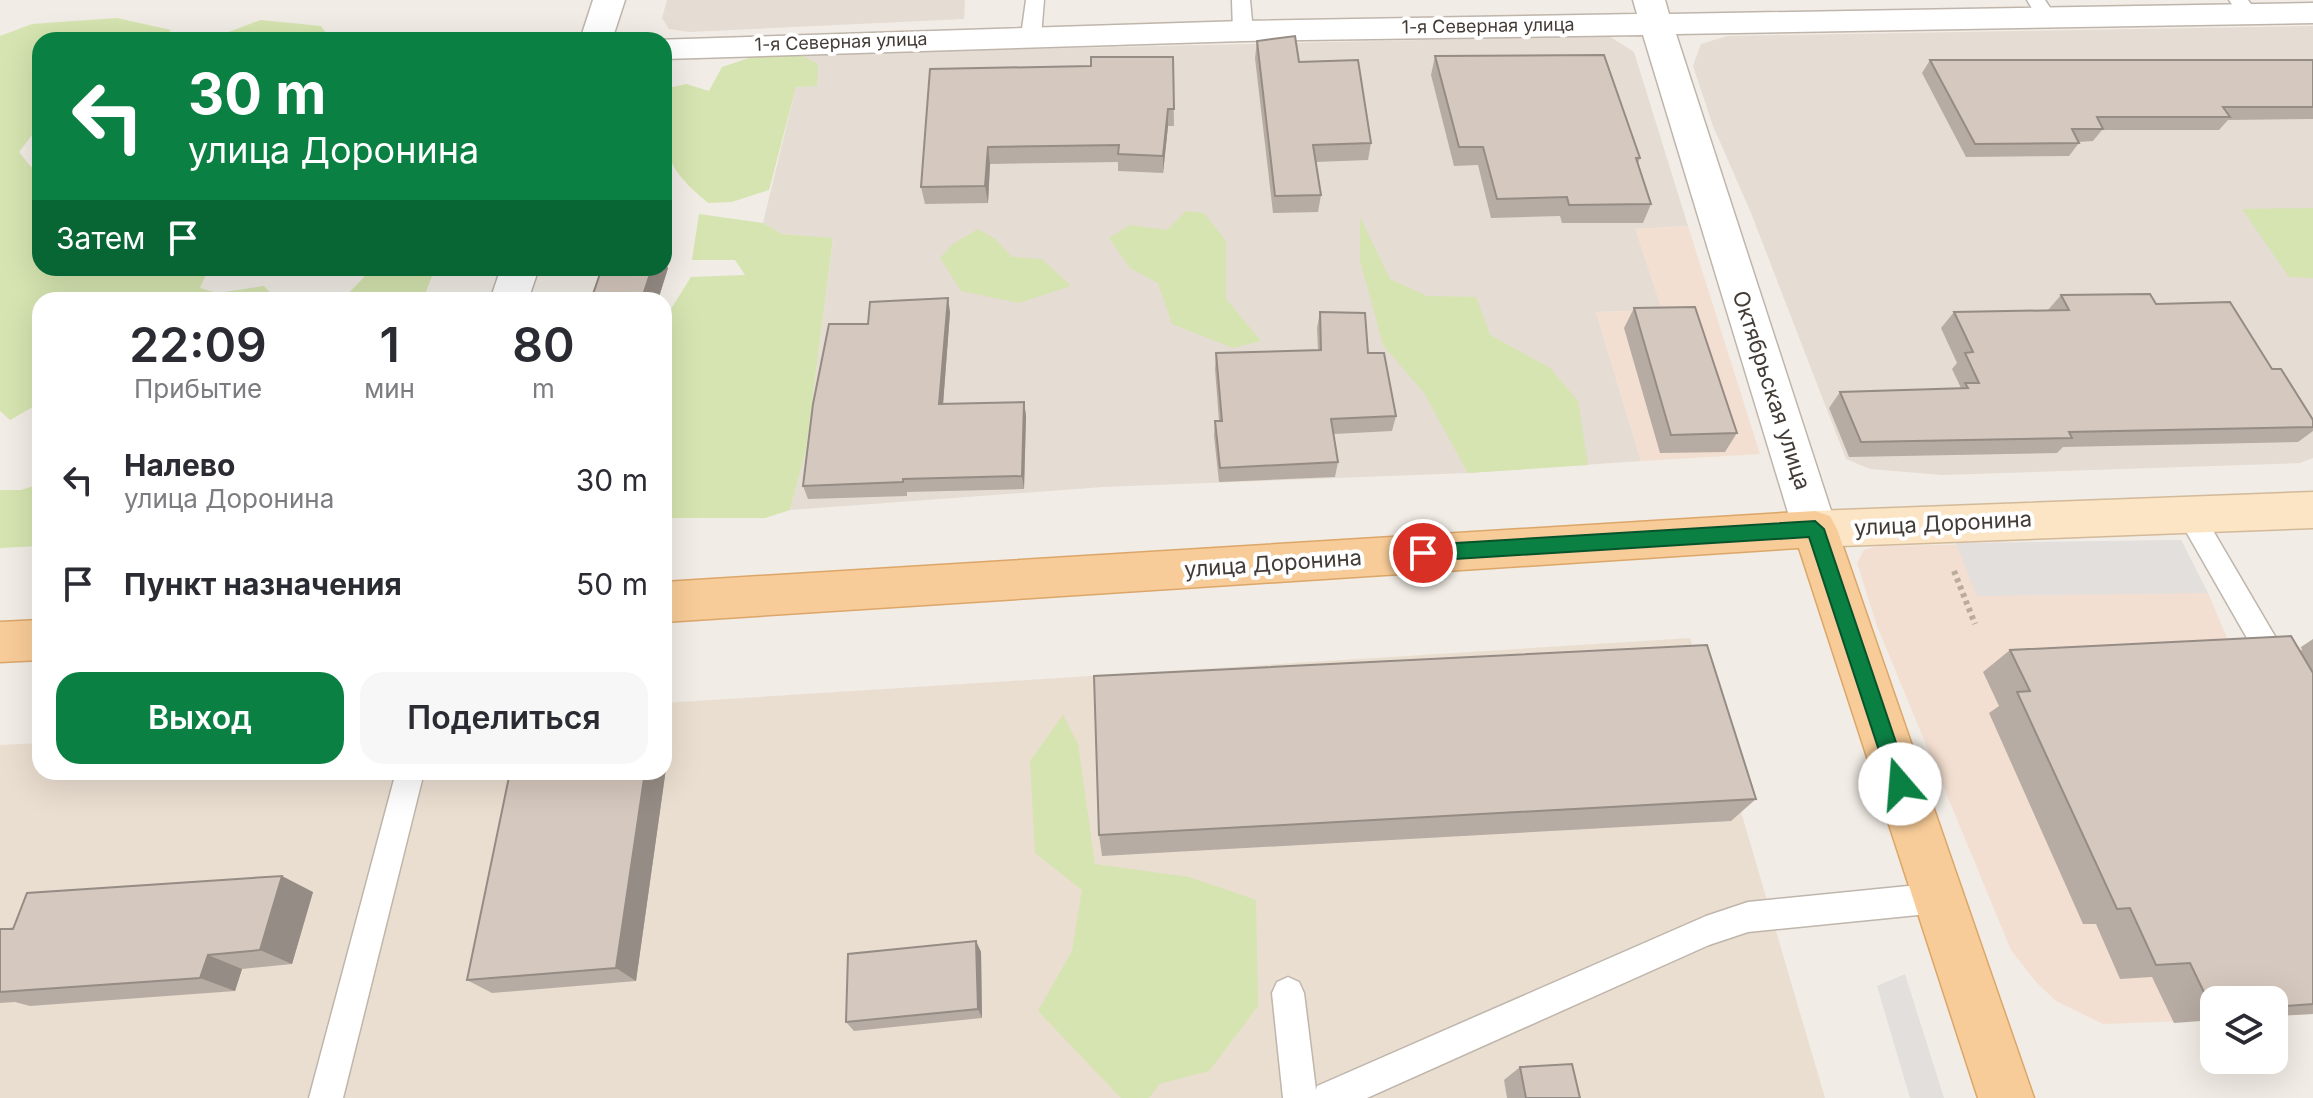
<!DOCTYPE html>
<html lang="ru">
<head>
<meta charset="utf-8">
<style>
	body { margin:0; font-family:Inter,sans-serif; background:#f7f7f7; color:#2b2b33; height:100vh; display:flex; flex-direction:column; font-size:30px; white-space:nowrap }
	* { box-sizing:border-box; margin:0 }
	p { font-size:26px; color:#7c7c81 }
	.icon { flex:none; width:44px; height:44px; fill:none; stroke:currentColor; stroke-width:2; stroke-linecap:round; stroke-linejoin:round }
	.map { position:relative; flex:1; overflow:hidden }
	.side { position:absolute; left:32px; top:292px; width:640px; height:488px; display:flex; flex-direction:column; background:#fff; border-radius:24px; box-shadow:0 8px 32px #0002 }
	.side>* { flex:none }
	.guide { position:absolute; left:32px; top:32px; width:640px; height:244px; border-radius:24px; box-shadow:0 8px 32px #0002; background:#0b8043; color:#fff; overflow:hidden }
	.controls { position:absolute; left:2200px; top:986px; display:grid; gap:16px }
	.controls a { display:grid; place-items:center; width:88px; height:88px; border-radius:16px; background:#fff; box-shadow:0 8px 32px #0002; font-size:40px }
	.pin { position:absolute; display:grid; place-items:center; width:68px; height:68px; color:#fff; margin:-34px; border:4px solid #fff; border-radius:50%; box-shadow:0 2px 8px #0007 }
	.me { position:absolute; width:88px; margin:-44px; rotate:342deg; stroke-linejoin:round; filter:drop-shadow(0 0 6px #0008) }
	.turn { display:flex; align-items:center; gap:28px; height:168px; padding:0 24px; font-size:36px }
	.turn .icon { width:104px; height:104px; stroke-width:2.5 }
	.turn b { display:block; font-size:56px; line-height:68px }
	.then { display:flex; align-items:center; height:76px; padding:0 24px; background:#0003; gap:16px; font-size:30px }
	.eta { display:flex; justify-content:space-evenly; align-items:center; height:136px; text-align:center }
	.eta b { font-size:48px; font-weight:600; line-height:56px }
	.cta { display:flex; gap:16px; margin-top:auto; padding:16px 24px }
	.cta a { flex:1; height:92px; border-radius:24px; background:#0b8043; color:#fff; font-size:32px; font-weight:600; line-height:92px; text-align:center }
	.cta a+a { background:#f7f7f7; color:#2b2b33 }
	ul { padding:0; list-style:none }
	li { display:flex; align-items:center; gap:24px; height:104px; padding:0 24px }
	li div { flex:1 }
	li b { display:block; font-size:30px }
	li em { font-style:normal }
	.map>svg:first-child { display:block }
	.residential { fill:#e5dcd3 }
	.commercial { fill:#f3dfd1 }
	.education { fill:#eaded0 }
	.green { fill:#d5e4b0 }
	.parking { fill:#e2dfdd }
	.lines { fill:none; stroke-linecap:round; stroke-linejoin:round }
	.service-casing { stroke:#bfb5ab; stroke-width:3 }
	.minor-casing { stroke:#bfb5ab; stroke-width:3 }
	.secondary-casing { stroke:#d2b99a; stroke-width:3 }
	.primary-casing { stroke:#dca669; stroke-width:3 }
	.path { stroke:#bdab9a; stroke-width:6; stroke-dasharray:4 4; stroke-linecap:butt }
	.service { fill:#fff; fill-rule:evenodd }
	.minor { fill:#fff; fill-rule:evenodd }
	.secondary { fill:#fbe5c5; fill-rule:evenodd }
	.primary { fill:#f8cc98; fill-rule:evenodd }
	.wall { fill:#b7aca3 }
	.shaded-wall { fill:#958c85 }
	.building { fill:#d5c8be; stroke:#958c85; stroke-width:2 }
	.route { fill:#0b8043; stroke:#07532c; stroke-width:2 }
	.labels { text-anchor:middle; stroke-width:8; stroke-linejoin:round; paint-order:stroke }
	.far-street-label { font-size:18px; fill:#433b35; stroke:#fff }
	.street-label { font-size:22px; fill:#433b35; stroke:#fff }
</style>
</head>
<body>
<div class="map">
<svg width="2313" height="1098" viewBox="0 0 2313 1098">
	<rect width="100%" height="100%" fill="#f1ece5"/>
	<path class="residential" d="M667 0H965L964 19 689 32 669 29 662 18Z
		M2313 26V458L2300 463 1943 475 1870 469 1846 459 1751 213 1713 126 1693 66 1701 44 1727 36Z
		M1609 36 1634 52 1688 226 1636 229 1663 310 1596 312 1641 461 1468 473 1103 487 790 510 806 450 833 239 782 234 763 223 796 87 817 85 799 54Z"/>
	<path class="commercial" d="M1688 226 1760 454 1641 461 1596 312 1662 310 1635 229Z
		M2181 540 2208 593 2236 659 2301 647 2313 667V1014L2274 1016V1000H2214V1020L2103 1024 2056 1001 2036 982 2011 950 1877 626 1857 563 1864 550 1878 546Z"/>
	<path class="education" d="M1690 638 1825 1098H1558L1504 1080 1507 1098H0V745L40 743V772H664V703Z"/>
	<path class="green" d="M117 18 171 30 162 40H40V125L19 152 31 167 40 162V268H209L200 288 217 293 264 286 277 300H40V403L10 420 0 411V36L32 24Z
		M261 20 321 26 331 40H226L223 34Z
		M799 54 818 64 817 86 796 87 769 190 732 202 708 203C659 162 664 148 664 89L686 84 709 91 722 67 752 57Z
		M2313 208V278L2289 277 2242 209Z
		M1186 211 1204 213 1226 241V299L1261 341 1233 348 1172 324 1158 283 1130 268 1109 238 1130 225 1167 230Z
		M699 214 763 223 782 234 833 238 806 450 790 510 765 518H664V320L691 277 745 275 735 260H692Z
		M1360 217 1390 279 1427 296 1476 297 1490 335 1550 368 1578 401 1588 465 1468 473 1424 393 1383 345 1360 260Z
		M978 229 994 238 1012 257 1042 259 1071 286 1019 303 961 291 940 258 953 244Z
		M353 268H435L423 300H342L369 272Z
		M40 484V546L0 548V490H21Z
		M1063 715 1078 744 1095 864 1189 877 1256 900 1258 1006 1209 1071 1159 1084 1149 1098H1121L1038 1011 1072 951 1082 890 1035 853 1030 761Z"/>
	<path class="parking" d="M2181 540 2208 593 1977 596 1956 543Z
		M1905 974 1944 1098H1910L1877 986Z"/>
	<g class="lines">
		<defs>
			<path id="service" d="M1026 0H1044L1041 36 1031 42 1021 36Z
				M1232 0H1250L1253 31 1250 35H1236L1233 31Z
				M2027 0H2045L2055 15 2052 19H2038Z
				M2229 0H2248L2258 14 2255 18H2241Z
				M2189 502 2198 505 2313 701V740L2303 736 2180 521 2176 513 2180 505Z
				M396 772H424L343 1098H309Z
				M1938 883 1949 887 1953 898 1949 909 1938 913 1748 932 1709 945 1367 1098H1283L1272 993 1277 982 1288 977 1299 982 1304 993 1316 1090 1317 1086 1706 916 1748 902Z"/>
			<path id="minor" d="M593 0H625L612 40H580Z
				M1633 0H1665L1669 14 2313 3V23L1676 34 1837 529 1830 542 1815 547 1800 542 1793 529 1643 35 1243 41 664 59V40H654L1243 21 1637 14Z
				M501 268H539L528 300H490Z"/>
			<path id="secondary" d="M2313 492V528L1815 547 1800 542 1793 529 1800 516 1815 511Z"/>
			<path id="primary" d="M1815 511 1830 516 1837 529 2034 1098H1978L1799 548 664 622V582Z
				M40 620V660L0 662V622Z"/>
		</defs>
		<use href="#service" class="service-casing"/>
		<use href="#minor" class="minor-casing"/>
		<use href="#secondary" class="secondary-casing"/>
		<use href="#primary" class="primary-casing"/>
		<path class="path" d="M1954 571 1975 624"/>
		<use href="#service" class="service"/>
		<use href="#minor" class="minor"/>
		<use href="#secondary" class="secondary"/>
		<use href="#primary" class="primary"/>
	</g>
	<path class="wall" d="M1257 41 1299 62 1371 143 1368 160 1315 162 1321 195 1318 212 1273 213 1255 58Z
		M1435 56 1640 158 1638 163 1651 204 1643 223H1562L1560 216 1491 218 1478 165 1454 166 1431 75Z
		M1173 57 1174 126H1168L1163 173 1118 171V162L990 164 988 203 925 204 921 187 1091 66Z
		M1930 60H2313V119L2228 120 2219 130H2102L2093 141 2078 142 2079 143 2069 156 1966 157 1922 73Z
		M668 268 658 300H593L592 297Z
		M2061 295 2156 304 2272 369 2313 420V431L2298 442 2063 447 2057 453 1849 457 1829 408 1840 392 1961 388 1952 369 1957 363 1941 328 1954 312 2048 310Z
		M1634 308 1737 433 1725 452 1660 453 1624 328Z
		M950 312 943 404 1024 402 1026 416 1024 489 907 492V496L808 499 803 486 868 324Z
		M1320 312 1368 353 1396 416 1392 431 1334 434 1338 462 1335 477 1219 482 1214 436 1215 421H1219L1215 369 1216 353 1318 350 1317 328Z
		M2313 639V1014L2274 1016V1000H2214V1020L2174 1023 2152 977 2120 979 2096 924H2083L1989 713 1999 706 1983 672 2010 650 2300 651 2302 650 2301 647Z
		M664 733 670 740 636 981 492 993 467 980 664 772Z
		M1756 799 1731 821 1102 856 1099 835Z
		M313 892 292 964 242 969 235 991 30 1006 15 1002 0 1003V929Z
		M976 941 981 952 982 1018 854 1031 846 1022Z
		M1520 1067 1580 1098H1507L1504 1080Z"/>
	<path class="shaded-wall" d="M1168 109V126L1163 173V156Z
		M988 147 990 164 988 203 985 186Z
		M664 258 668 268 658 300H643L642 298 652 268H664Z
		M948 298 950 312 942 418 939 404Z
		M1024 402 1026 416 1024 489 1022 476Z
		M664 733 670 740 636 981 616 968 645 772H664Z
		M282 876 313 892 292 964 260 950Z
		M976 941 981 952 982 1018 978 1009Z
		M208 955 242 969 235 991 200 978Z"/>
	<path class="building" d="M1295 36 1299 62 1358 60 1371 143 1313 145 1321 195 1275 196 1257 41Z
		M1604 55 1640 158H1636L1651 204 1569 205 1567 197 1497 199 1483 147H1459L1435 56Z
		M1091 57H1173L1174 109H1168L1163 156 1118 154 1119 145 988 147 985 186 921 187 930 69 1091 66Z
		M1930 60H2313V107H2223L2230 117H2097L2103 129H2072L2079 143 1975 144Z
		M602 268H652L642 298 592 297Z
		M2150 294 2156 304 2230 302 2272 369H2281L2313 420V427L2069 432 2072 438 1861 442 1840 392 1968 388 1965 383H1979L1965 353 1973 352 1954 312 2069 310 2061 295Z
		M948 298 939 404 1024 402 1022 476 903 479V482L803 486 813 404 829 324H868L870 302Z
		M1695 307 1737 433 1671 435 1634 308Z
		M1320 312 1365 313 1368 353H1384L1396 416 1331 419 1338 462 1220 468 1215 421H1222L1216 353 1321 350Z
		M2291 636 2313 673V1004L2274 1007V1000H2214L2213 1011 2190 963 2156 965 2130 908 2117 909 2017 692 2030 691 2010 650Z
		M1707 645 1756 799 1099 835 1094 676Z
		M510 772H645L616 968 467 980Z
		M282 876 260 950 208 955 200 978 0 992V929H13L27 893Z
		M976 941 978 1009 846 1022 848 954Z
		M1572 1064 1580 1098H1526L1520 1067Z"/>
	<path class="route" d="M1815 521 1824 529 1910 784 1907 791 1900 794 1893 791 1890 784 1809 537 1423 561 1416 558 1413 553 1416 548 1423 545Z"/>
	<g class="labels">
		<g class="far-street-label">
			<text transform="translate(1488 26) rotate(-1)" y="6">1-я Северная улица</text>
			<text transform="translate(841 42) rotate(-2)" y="6">1-я Северная улица</text>
		</g>
		<g class="street-label">
			<text transform="translate(1772 390) rotate(72)" y="8">Октябрьская улица</text>
			<text transform="translate(1943 523) rotate(-3)" y="8">улица Доронина</text>
			<text transform="translate(1273 563) rotate(-4)" y="8">улица Доронина</text>
		</g>
	</g>
</svg>
<div class="controls">
<a><svg class="icon" aria-label="layers" viewBox="0 0 24 24"><path d="M12 4l9 5-9 5-9-5zM3 14l9 5 9-5"/></svg></a>
</div>
<div class="pin" style="left:1423px;top:553px;background:#d93025"><svg class="icon" aria-label="arrive" viewBox="0 0 24 24"><path d="M6 21V4h12l-3 4 3 4H6"/></svg></div>
<svg class="me" style="left:1900px;top:784px" viewBox="-20 -20 40 40"><circle r="19" fill="#fff"/><path d="M0-13L10 11 0 6-10 11z" fill="#0b8043"/></svg>
<div class="guide">
<div class="turn"><svg class="icon" aria-label="left" viewBox="0 0 24 24"><path d="M17 20v-9H6M10 6l-5 5 5 5"/></svg><div><b>30 m</b>улица Доронина</div></div>
<div class="then">Затем<svg class="icon" aria-label="arrive" viewBox="0 0 24 24"><path d="M6 21V4h12l-3 4 3 4H6"/></svg></div>
</div>
<section class="side">
<div class="eta">
<div><b>22:09</b><p>Прибытие</p></div>
<div><b>1</b><p>мин</p></div>
<div><b>80</b><p>m</p></div>
</div>
<ul>
<li><svg class="icon" aria-label="left" viewBox="0 0 24 24"><path d="M17 20v-9H6M10 6l-5 5 5 5"/></svg><div><b>Налево</b><p>улица Доронина</p></div><em>30 m</em></li>
<li><svg class="icon" aria-label="arrive" viewBox="0 0 24 24"><path d="M6 21V4h12l-3 4 3 4H6"/></svg><div><b>Пункт назначения</b></div><em>50 m</em></li>
</ul>
<div class="cta"><a>Выход</a><a>Поделиться</a></div>
</section>
</div>
</body>
</html>
